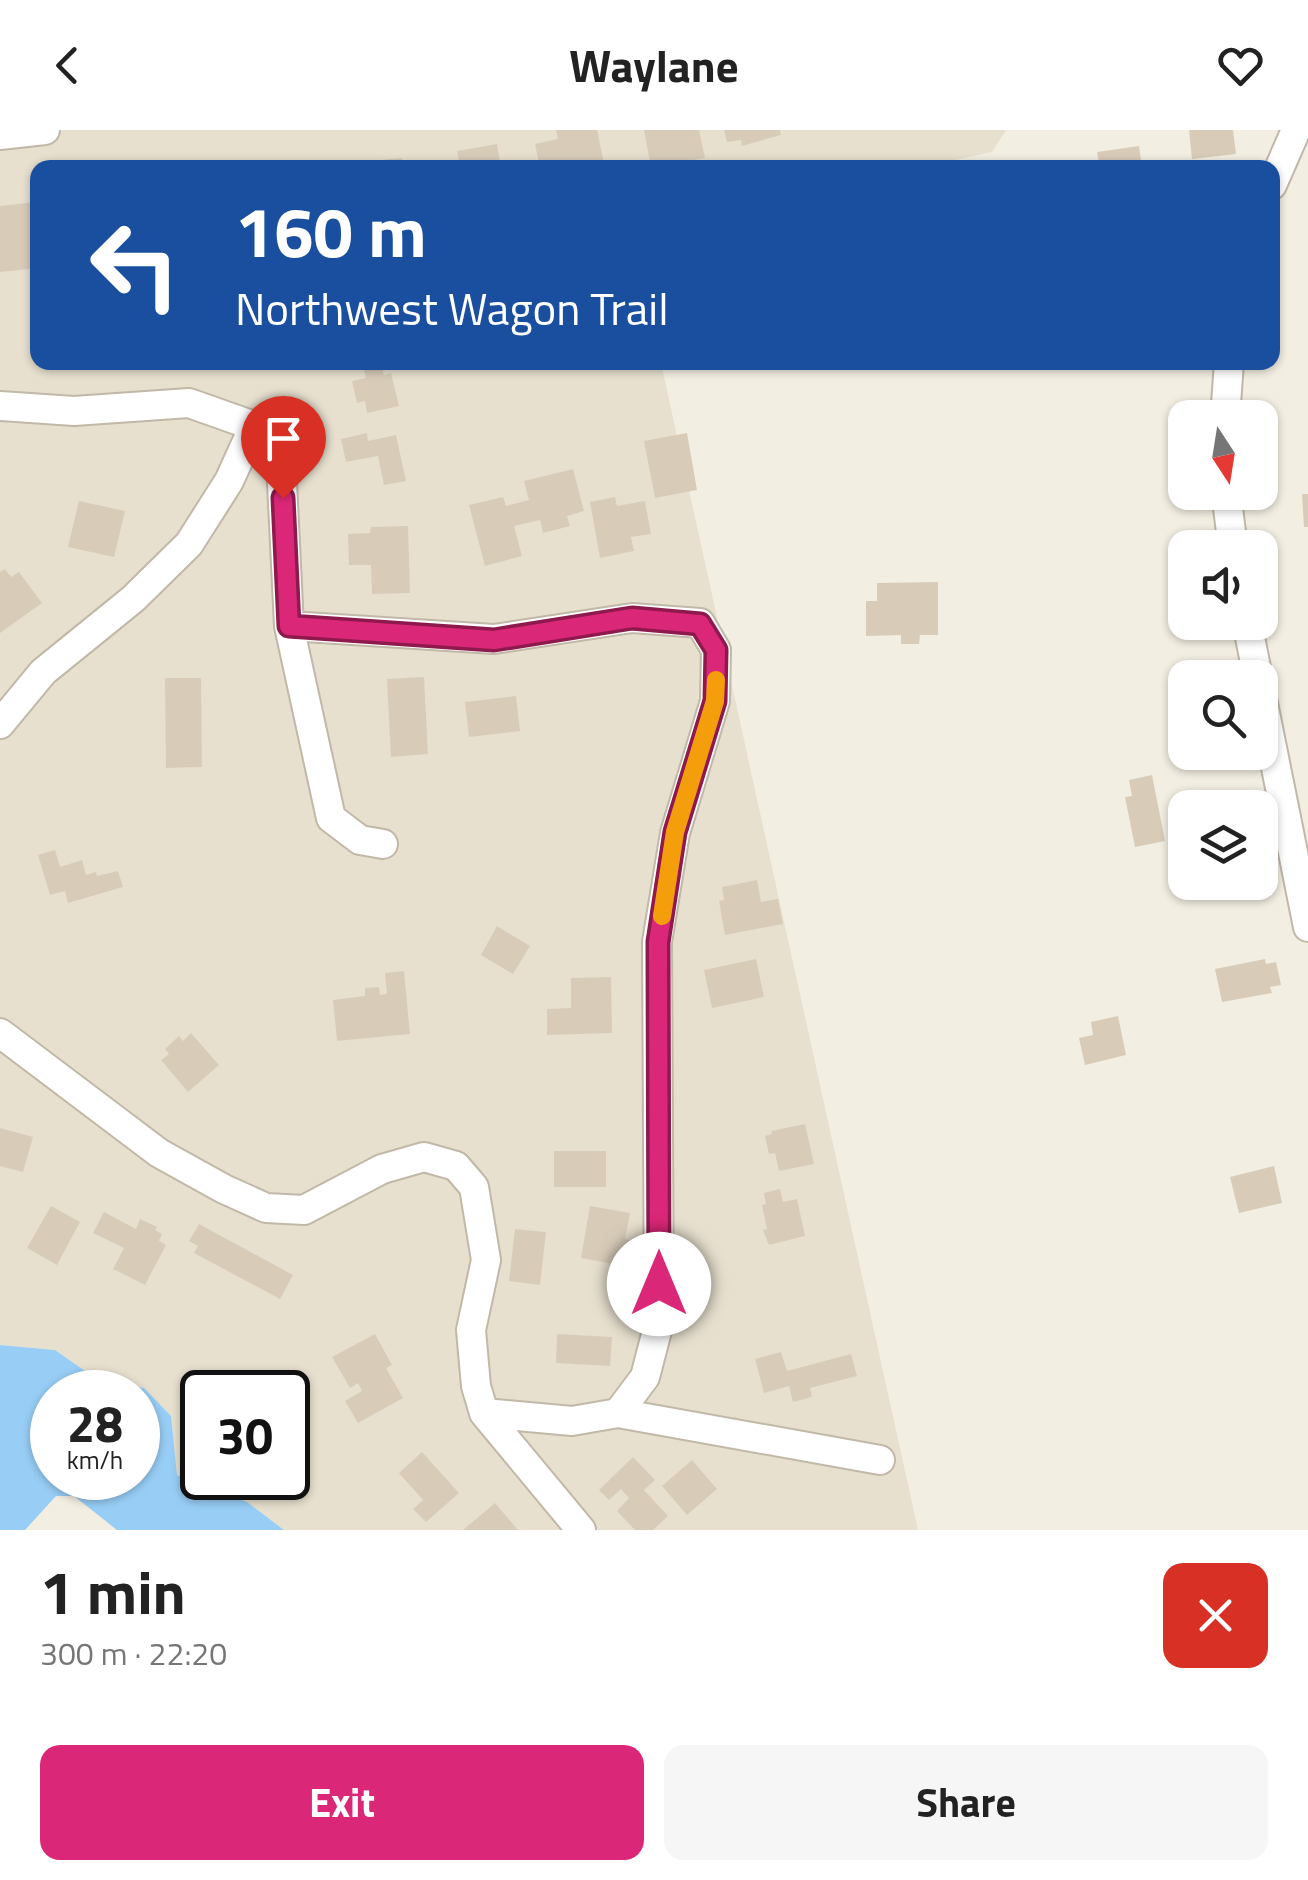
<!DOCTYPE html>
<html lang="en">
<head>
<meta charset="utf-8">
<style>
	body { margin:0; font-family:"Titillium Web",sans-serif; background:#f6f6f6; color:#222; height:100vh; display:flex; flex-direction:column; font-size:38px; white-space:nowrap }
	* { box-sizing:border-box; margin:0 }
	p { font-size:32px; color:#767676 }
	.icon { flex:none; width:55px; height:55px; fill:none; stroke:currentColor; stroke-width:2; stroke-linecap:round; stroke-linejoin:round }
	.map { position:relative; height:1400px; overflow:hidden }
	.sheet { display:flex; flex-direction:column; background:#fff; flex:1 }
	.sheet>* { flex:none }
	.top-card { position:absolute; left:30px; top:30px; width:1250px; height:210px; border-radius:20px; box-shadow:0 2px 8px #0004; background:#1a4fa0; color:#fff; overflow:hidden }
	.needle { width:65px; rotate:168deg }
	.buttons { position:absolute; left:1168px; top:270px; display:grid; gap:20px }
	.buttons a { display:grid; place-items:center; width:110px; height:110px; border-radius:20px; background:#fff; box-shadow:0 2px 8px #0004; font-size:50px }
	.speed { position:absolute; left:30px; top:1240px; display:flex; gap:20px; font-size:50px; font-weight:700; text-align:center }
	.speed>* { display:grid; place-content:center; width:130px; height:130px; border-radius:50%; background:#fff; box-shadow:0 2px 8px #0004; line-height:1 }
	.speed small { font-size:25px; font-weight:400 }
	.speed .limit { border:5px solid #111; border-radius:15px; background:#fff; color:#111 }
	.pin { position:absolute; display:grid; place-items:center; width:85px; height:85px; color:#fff; margin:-102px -42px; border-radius:50% 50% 50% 0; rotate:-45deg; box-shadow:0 0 10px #0007 }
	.pin .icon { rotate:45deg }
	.me { position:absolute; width:110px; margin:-55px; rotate:0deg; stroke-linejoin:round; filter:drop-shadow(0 0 8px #0008) }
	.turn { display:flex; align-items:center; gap:35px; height:210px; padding:0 40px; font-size:45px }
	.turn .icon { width:130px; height:130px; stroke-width:2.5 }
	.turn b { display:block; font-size:70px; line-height:85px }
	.round { display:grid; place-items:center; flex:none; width:105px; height:105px; border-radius:20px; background:#f6f6f6 }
	.headline { display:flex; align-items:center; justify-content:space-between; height:170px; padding:0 40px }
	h1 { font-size:60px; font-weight:700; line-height:75px }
	.cta { display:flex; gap:20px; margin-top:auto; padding:20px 40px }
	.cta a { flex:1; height:115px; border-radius:20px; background:#db2777; color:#fff; font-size:40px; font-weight:700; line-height:115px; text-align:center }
	.cta a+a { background:#f6f6f6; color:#222 }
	header { display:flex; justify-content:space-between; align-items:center; height:130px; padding:0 40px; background:#fff; font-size:45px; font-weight:700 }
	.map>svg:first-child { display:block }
	.residential { fill:#e7e0cf; fill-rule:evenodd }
	.water { fill:#98cef6; fill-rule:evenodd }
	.building { fill:#d8ccb9 }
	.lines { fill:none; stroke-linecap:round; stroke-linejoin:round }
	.street-casing { stroke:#c1b8a7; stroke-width:32 }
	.street { stroke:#fff; stroke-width:28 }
	.route-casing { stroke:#8e194d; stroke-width:25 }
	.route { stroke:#db2777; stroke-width:18 }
	.slow { stroke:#f59e0b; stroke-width:18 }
</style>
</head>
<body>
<header><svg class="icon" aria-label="back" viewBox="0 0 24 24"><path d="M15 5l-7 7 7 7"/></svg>Waylane<svg class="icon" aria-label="heart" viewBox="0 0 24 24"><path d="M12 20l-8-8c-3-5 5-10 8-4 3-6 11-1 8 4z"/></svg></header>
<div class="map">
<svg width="1308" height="1400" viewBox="0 0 1308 1400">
	<rect width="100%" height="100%" fill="#f3eee2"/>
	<path class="residential" d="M0 0H1006L992 22 917 38H38V232L661 233 918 1400H284L247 1372 177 1345 171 1286 144 1258 98 1250 55 1220 0 1215ZM202 1262H288V1348H202Z"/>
	<path class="water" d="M0 1215 55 1220 98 1250 144 1258 171 1286 177 1345 247 1372 284 1400H117L74 1366H56L25 1400H0ZM52 1262H138V1348H52Z"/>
	<path class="building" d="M556 0H597L605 38H540L535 14 558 9Z
		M644 0H699L705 28 651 38Z
		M724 0H780L781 5 742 16 741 10 727 12Z
		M1189 0H1233L1236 24 1192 29Z
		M497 14 501 38H460L457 21Z
		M1139 16 1142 38H1100L1097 22Z
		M402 28 403 38H370L369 31Z
		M35 72 38 138 0 142V76Z
		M382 236 384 245 391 243 399 276 367 283 365 271 357 273 352 251 366 248 364 240Z
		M367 303 368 311 396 305 406 351 384 355 378 326 346 332 341 309Z
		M687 303 697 360 655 368 644 311Z
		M573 339 584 381 567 386 570 396 543 403 540 390 514 396 522 426 485 436 469 375 503 367 506 376 529 370 524 351Z
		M1302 364H1308V397H1304Z
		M615 367 617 376 645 371 651 404 631 407 634 421 600 428 590 372Z
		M79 371 125 381 114 427 68 417Z
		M408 396 410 463 372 464 371 435H349L348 404 370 403 371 397Z
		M5 439 11 447 19 442 42 473 0 503V442Z
		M938 452V505H920L919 514H901V505L866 506V471H877V453Z
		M424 547 428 624 391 627 387 549Z
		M165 548H201L202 637 166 638Z
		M516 566 520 601 469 607 465 572Z
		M1152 645 1165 711 1135 717 1125 667 1132 666 1129 650Z
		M55 720 60 737 82 730 86 745 96 742 97 746 118 741 123 757 68 773 65 761 50 765 38 725Z
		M757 750 761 772 778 769 783 794 725 805 719 771 724 770 722 757Z
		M1227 752H1249L1250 759 1229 763Z
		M497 796 530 816 513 844 481 825Z
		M756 829 764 867 712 878 704 840Z
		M1265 829 1266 834 1276 832 1281 855 1270 857 1272 863 1222 872 1215 839Z
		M404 841 410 904 337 911 333 870 365 866V858L379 857 380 865 387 864 385 843Z
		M611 847 612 903 547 905V879L571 878V848Z
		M1118 886 1126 925 1085 935 1079 908 1093 905 1091 892Z
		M191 903 219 935 188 962 161 930 169 924 165 919 179 906 183 911Z
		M805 994 814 1034 779 1041 775 1023 769 1024 765 1006 772 1004 771 1001Z
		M0 998 33 1007 23 1042 0 1036Z
		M554 1021H606V1057H554Z
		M1274 1036 1282 1073 1239 1083 1230 1047Z
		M780 1059 783 1072 797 1069 805 1106 769 1115 763 1100 767 1099 762 1075 766 1074 764 1063Z
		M51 1076 80 1092 57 1135 27 1118Z
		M590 1076 630 1083 625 1109 634 1111 630 1137 581 1128Z
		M104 1082 136 1099 140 1089 157 1097 155 1100 162 1104 159 1111 166 1115 145 1155 113 1139 124 1118 93 1103Z
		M199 1094 293 1145 280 1169 194 1123 198 1116 189 1111Z
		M515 1099 546 1102 540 1155 509 1151Z
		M375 1204 392 1235 386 1238 403 1268 358 1293 345 1271 362 1261 358 1253 350 1258 332 1227Z
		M557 1204 612 1207 610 1236 556 1233Z
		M781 1222 787 1241 851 1224 857 1246 810 1258 812 1267 793 1272 789 1256 764 1263 755 1229Z
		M422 1322 459 1363 426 1392 413 1379 423 1370 399 1343Z
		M633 1327 655 1350 644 1360 668 1386 653 1400H635L617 1381 629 1368 621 1359 609 1370 599 1360Z
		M692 1330 717 1359 687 1385 662 1356Z
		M495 1373 518 1400H463Z"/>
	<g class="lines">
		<defs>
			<path id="street" d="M0 5 45 0
				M1272 55 1296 0
				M0 276 74 281 189 273 254 296
				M1225 288 1229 232
				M254 296 281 332 289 496 494 509 632 488 700 493 716 520 715 571 675 703 657 812 659 1193 645 1247 618 1283
				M1226 362 1233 418
				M1247 492 1258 548
				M289 496 331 688 360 710 383 714
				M1260 558 1308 797
				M0 594 43 542 133 469 189 414 229 351 254 296
				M0 903 159 1023 224 1059 266 1078 304 1080 382 1039 424 1027 456 1036 474 1057 486 1130 471 1200 476 1256 484 1283 581 1400
				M484 1283 572 1291 618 1283 880 1330"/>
		</defs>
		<use href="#street" class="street-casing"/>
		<use href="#street" class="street"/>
	</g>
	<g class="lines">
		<defs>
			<path id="route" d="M283 368 289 496 494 510 632 488 700 494 716 520 715 571 675 702 658 812 659 1154"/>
		</defs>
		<use href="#route" class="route-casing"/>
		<use href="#route" class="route"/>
		<path class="slow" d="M662 786 675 702 715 571 716 550"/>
	</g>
</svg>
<div class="buttons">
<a><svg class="needle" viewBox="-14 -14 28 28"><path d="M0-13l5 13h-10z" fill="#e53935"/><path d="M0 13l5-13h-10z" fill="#767676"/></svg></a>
<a><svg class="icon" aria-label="sound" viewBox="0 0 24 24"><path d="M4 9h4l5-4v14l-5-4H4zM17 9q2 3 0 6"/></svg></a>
<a><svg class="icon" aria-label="search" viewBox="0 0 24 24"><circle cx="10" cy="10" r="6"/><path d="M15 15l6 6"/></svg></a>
<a><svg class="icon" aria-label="layers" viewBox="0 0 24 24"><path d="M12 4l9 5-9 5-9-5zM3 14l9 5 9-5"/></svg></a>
</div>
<div class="speed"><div>28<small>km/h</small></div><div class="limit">30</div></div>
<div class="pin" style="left:283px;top:368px;background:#d93025"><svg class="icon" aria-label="arrive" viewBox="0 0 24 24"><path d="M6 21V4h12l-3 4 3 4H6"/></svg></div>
<svg class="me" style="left:659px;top:1154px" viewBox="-20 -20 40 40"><circle r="19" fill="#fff"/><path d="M0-13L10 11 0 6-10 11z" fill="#db2777"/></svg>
<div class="top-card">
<div class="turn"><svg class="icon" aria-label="left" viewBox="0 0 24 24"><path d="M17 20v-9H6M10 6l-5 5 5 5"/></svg><div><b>160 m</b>Northwest Wagon Trail</div></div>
</div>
</div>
<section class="sheet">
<div class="headline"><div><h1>1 min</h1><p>300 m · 22:20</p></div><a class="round" style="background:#d93025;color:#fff"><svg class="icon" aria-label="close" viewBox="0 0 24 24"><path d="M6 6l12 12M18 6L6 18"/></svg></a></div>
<div class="cta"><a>Exit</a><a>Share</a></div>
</section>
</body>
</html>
